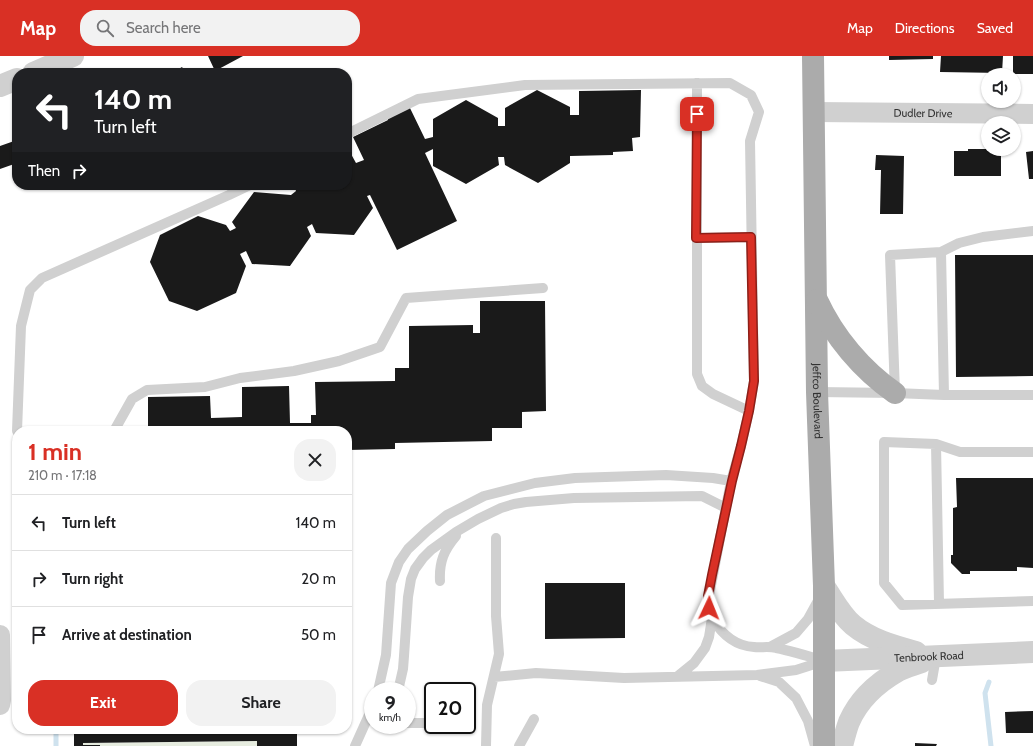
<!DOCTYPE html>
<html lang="en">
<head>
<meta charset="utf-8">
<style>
	body { margin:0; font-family:Cabin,sans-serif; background:#f2f2f2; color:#202124; height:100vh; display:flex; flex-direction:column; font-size:15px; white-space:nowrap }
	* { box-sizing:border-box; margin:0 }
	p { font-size:13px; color:#757577 }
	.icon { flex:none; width:22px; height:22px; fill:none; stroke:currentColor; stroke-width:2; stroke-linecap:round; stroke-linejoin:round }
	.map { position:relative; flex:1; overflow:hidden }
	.sheet { position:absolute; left:12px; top:370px; width:340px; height:308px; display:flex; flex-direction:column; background:#fff; border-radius:16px; box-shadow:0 1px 3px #0004 }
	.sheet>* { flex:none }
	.guide { position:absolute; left:12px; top:12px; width:340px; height:122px; border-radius:16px; box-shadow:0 1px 3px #0004; background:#202124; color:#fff; overflow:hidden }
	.controls { position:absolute; left:981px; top:12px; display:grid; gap:8px }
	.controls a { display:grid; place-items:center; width:40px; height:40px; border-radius:50%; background:#fff; box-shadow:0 1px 3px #0004; font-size:20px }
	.speed { position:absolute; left:364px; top:626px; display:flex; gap:8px; font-size:20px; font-weight:700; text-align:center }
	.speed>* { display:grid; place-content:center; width:52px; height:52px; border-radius:50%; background:#fff; box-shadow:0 1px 3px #0004; line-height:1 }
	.speed small { font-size:10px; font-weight:400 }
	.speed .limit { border:2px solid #111; border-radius:6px; background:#fff; color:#111 }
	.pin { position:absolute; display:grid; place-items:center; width:34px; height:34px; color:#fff; margin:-17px; border-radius:8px; box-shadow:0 2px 6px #0006 }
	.me { position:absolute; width:44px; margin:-22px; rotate:2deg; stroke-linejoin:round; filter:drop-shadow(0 0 3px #0008) }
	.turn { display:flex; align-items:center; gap:14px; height:84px; padding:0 16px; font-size:18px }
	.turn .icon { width:52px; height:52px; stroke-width:2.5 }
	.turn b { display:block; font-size:28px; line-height:34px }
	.then { display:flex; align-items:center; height:38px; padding:0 16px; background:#0003; gap:8px; font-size:15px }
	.round { display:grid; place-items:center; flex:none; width:42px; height:42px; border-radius:16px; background:#f2f2f2 }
	.summary { display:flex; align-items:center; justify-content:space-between; height:68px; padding:0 16px }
	h1 { font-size:24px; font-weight:800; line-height:30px; color:#d93025 }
	.action { display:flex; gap:8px; margin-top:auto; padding:8px 16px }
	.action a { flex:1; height:46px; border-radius:16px; background:#d93025; color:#fff; font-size:16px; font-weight:800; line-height:46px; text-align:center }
	.action a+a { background:#f2f2f2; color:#202124 }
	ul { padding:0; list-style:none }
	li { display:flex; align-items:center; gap:12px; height:56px; padding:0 16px; border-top:1px solid #e0e0e0 }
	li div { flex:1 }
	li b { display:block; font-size:15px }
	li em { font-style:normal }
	header { display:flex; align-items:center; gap:24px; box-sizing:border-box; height:56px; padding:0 20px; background:#d93025; color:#fff }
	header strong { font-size:19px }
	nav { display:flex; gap:22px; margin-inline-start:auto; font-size:14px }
	.search { width:280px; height:36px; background:#f2f2f2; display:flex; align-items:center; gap:10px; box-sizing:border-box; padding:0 14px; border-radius:16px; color:#757577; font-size:15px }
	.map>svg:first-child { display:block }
	.green { fill:#e6ecdf }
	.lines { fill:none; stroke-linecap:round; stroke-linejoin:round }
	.stream { stroke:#cfe2ee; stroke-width:5 }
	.building { fill:#1a1a1a }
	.service { stroke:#d0d0d0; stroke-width:10 }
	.minor { stroke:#d0d0d0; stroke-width:20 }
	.tertiary { stroke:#d0d0d0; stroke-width:22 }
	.primary { stroke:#ababab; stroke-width:22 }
	.route-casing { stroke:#8d1f18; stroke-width:10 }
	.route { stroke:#d93025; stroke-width:7 }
	.labels { text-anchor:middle; stroke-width:4; stroke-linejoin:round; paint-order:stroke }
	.street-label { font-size:11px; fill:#333; stroke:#fff }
</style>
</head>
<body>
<header>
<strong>Map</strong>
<div class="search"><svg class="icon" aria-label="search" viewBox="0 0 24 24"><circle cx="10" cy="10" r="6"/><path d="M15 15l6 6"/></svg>Search here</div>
<nav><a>Map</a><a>Directions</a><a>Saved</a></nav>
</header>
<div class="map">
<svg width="1033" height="690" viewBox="0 0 1033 690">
	<rect width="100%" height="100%" fill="#fff"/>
	<path class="green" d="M257 685V690H100L99 689H83V687Z"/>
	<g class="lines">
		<path class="stream" d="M989 626 985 637 991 690
			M56 673V690"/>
	</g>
	<path class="building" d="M208 0H243L215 15Z
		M889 0H933V3L889 4Z
		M941 0H1003L1002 17 940 16Z
		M1013 0H1033V18H1013Z
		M182 11 186 17H172Z
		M537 34 570 51V59H579V35L641 34 640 81 632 82 633 95 613 96V99L570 100V107L538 127 505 109 504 101H498L499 109 466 128 433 110V93L425 97 457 165 397 194 370 139 367 140 373 152 354 179 316 177 312 168 307 171 311 180 290 210 252 208 246 195 240 198 246 210 236 237 197 255 169 245 150 206 160 179 198 160 226 169 230 175 236 172 232 166 254 136 291 139 296 135 294 129H347V98H351L356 107 364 104 353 81 388 64 387 60 409 50 425 83 433 81V63L466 44 498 62V70H505V52Z
		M17 84V107L0 113V90Z
		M968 93H1001V120H954V95H968Z
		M1033 95V123H1029L1026 96Z
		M876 99 904 100 903 158H880L881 114H875Z
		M955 199H1033V320L956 321Z
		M480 245H545L546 355 522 356V372H492V385L395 387V393L347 394V375H148V341L210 340 211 362 242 361V331L289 330 290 367H311V359H316L315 326 395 325V312H409V270L473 269V277H480Z
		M956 422H1033V512L1017 511V515H970V518H962L951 507V499H953V452L957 451Z
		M347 460H352L348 513H347Z
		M545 527H625V582L545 583Z
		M1033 655V677H1006L1005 656Z
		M74 673H297V690H257V685L83 687V689H100V690H74Z
		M915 687 937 688 936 690H915Z"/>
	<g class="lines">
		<path class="service" d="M697 27V318L702 330 713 338 749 355
			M347 78 418 43 525 29 730 27 751 39 759 56 750 85 754 325 749 355 741 390 731 425 709 540V552L712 562 709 581 705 592 694 607 678 620
			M696 182 751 181
			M941 196 959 187 983 181 1033 175
			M817 336 895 337 944 339H1033
			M895 337 890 199 941 196 944 339
			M17 375 21 270 30 234 42 222 229 139 250 129
			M114 375 132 343 147 334 205 331 240 322 294 315 339 305 380 291 406 242 543 232
			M17 386V403
			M936 388 939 547
			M1033 396H960L936 388 884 386V527L902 549 1033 545
			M440 525C439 506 444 494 456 480
			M712 562C721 577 735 590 754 591 761 592 768 590 776 592 792 595 808 600 824 605
			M770 591 796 577 808 563 819 543
			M760 620 779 626 796 642 808 665 815 690
			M494 621 536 617 624 622 757 619 796 614 824 605
			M932 624 936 601
			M378 635 386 599 391 527 399 506 408 493 427 475 447 459 484 440 535 427 575 422 666 419 713 422 731 425
			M398 635 403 613 404 600 408 541 411 523 415 513 423 502 431 494 456 476 478 463 501 452 514 448 526 446 574 442 702 440 726 452
			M407 667H433
			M355 690 373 650
			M486 690 487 649 499 598 496 560V482
			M519 690 534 663"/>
		<g class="minor">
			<path id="s1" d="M813 56 1033 58"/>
			<path d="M0 579 1 644 0 649"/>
		</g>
		<g class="tertiary">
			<path d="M33 17 73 0"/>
			<path d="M0 30 17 23"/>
			<path d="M824 530C833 543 841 559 853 569 871 584 894 590 916 596"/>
			<path id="s2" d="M824 605 1033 596"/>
			<path d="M842 690C844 682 846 674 849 666 859 643 877 627 898 615 905 611 914 609 922 606"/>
		</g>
		<g class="primary">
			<path id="s3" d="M813 0 817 336 824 530V690"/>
			<path d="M817 244C834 281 862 314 895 337"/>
		</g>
	</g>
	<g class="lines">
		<defs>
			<path id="route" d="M697 58 696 182 751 181 754 325 749 355 741 390 732 425 712 519 708 540 709 552"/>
		</defs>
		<use href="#route" class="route-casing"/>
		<use href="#route" class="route"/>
	</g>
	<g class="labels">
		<g class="street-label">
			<text dy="4" stroke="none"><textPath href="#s1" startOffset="110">Dudler Drive</textPath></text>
			<text dy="4" stroke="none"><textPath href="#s3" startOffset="345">Jeffco Boulevard</textPath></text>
			<text dy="4" stroke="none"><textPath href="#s2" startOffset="105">Tenbrook Road</textPath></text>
		</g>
	</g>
</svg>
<div class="controls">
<a><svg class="icon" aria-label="sound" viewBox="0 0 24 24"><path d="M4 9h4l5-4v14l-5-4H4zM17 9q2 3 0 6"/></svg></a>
<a><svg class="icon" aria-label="layers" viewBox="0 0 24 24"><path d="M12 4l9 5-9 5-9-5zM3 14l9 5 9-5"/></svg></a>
</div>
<div class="speed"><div>9<small>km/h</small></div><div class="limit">20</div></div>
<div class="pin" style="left:697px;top:58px;background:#d93025"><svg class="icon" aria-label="arrive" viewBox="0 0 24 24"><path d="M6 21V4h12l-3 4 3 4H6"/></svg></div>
<svg class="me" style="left:709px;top:552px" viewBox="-20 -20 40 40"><path d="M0-17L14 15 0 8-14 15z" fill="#d93025" stroke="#fff" stroke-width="4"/></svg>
<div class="guide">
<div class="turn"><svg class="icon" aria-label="left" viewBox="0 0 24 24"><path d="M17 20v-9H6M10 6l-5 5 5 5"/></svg><div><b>140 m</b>Turn left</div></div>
<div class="then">Then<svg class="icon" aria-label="right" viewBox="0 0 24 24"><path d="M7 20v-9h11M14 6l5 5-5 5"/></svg></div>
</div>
<section class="sheet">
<div class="summary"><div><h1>1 min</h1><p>210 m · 17:18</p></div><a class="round"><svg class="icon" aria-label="close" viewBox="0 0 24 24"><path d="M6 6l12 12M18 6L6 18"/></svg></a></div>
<ul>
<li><svg class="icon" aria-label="left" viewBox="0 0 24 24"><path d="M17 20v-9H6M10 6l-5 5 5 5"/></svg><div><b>Turn left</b></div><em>140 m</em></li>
<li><svg class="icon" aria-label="right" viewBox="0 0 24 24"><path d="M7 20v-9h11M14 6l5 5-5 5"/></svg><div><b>Turn right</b></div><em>20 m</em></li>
<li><svg class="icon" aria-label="arrive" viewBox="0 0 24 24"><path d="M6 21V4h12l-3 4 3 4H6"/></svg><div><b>Arrive at destination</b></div><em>50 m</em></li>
</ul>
<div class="action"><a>Exit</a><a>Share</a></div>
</section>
</div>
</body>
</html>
